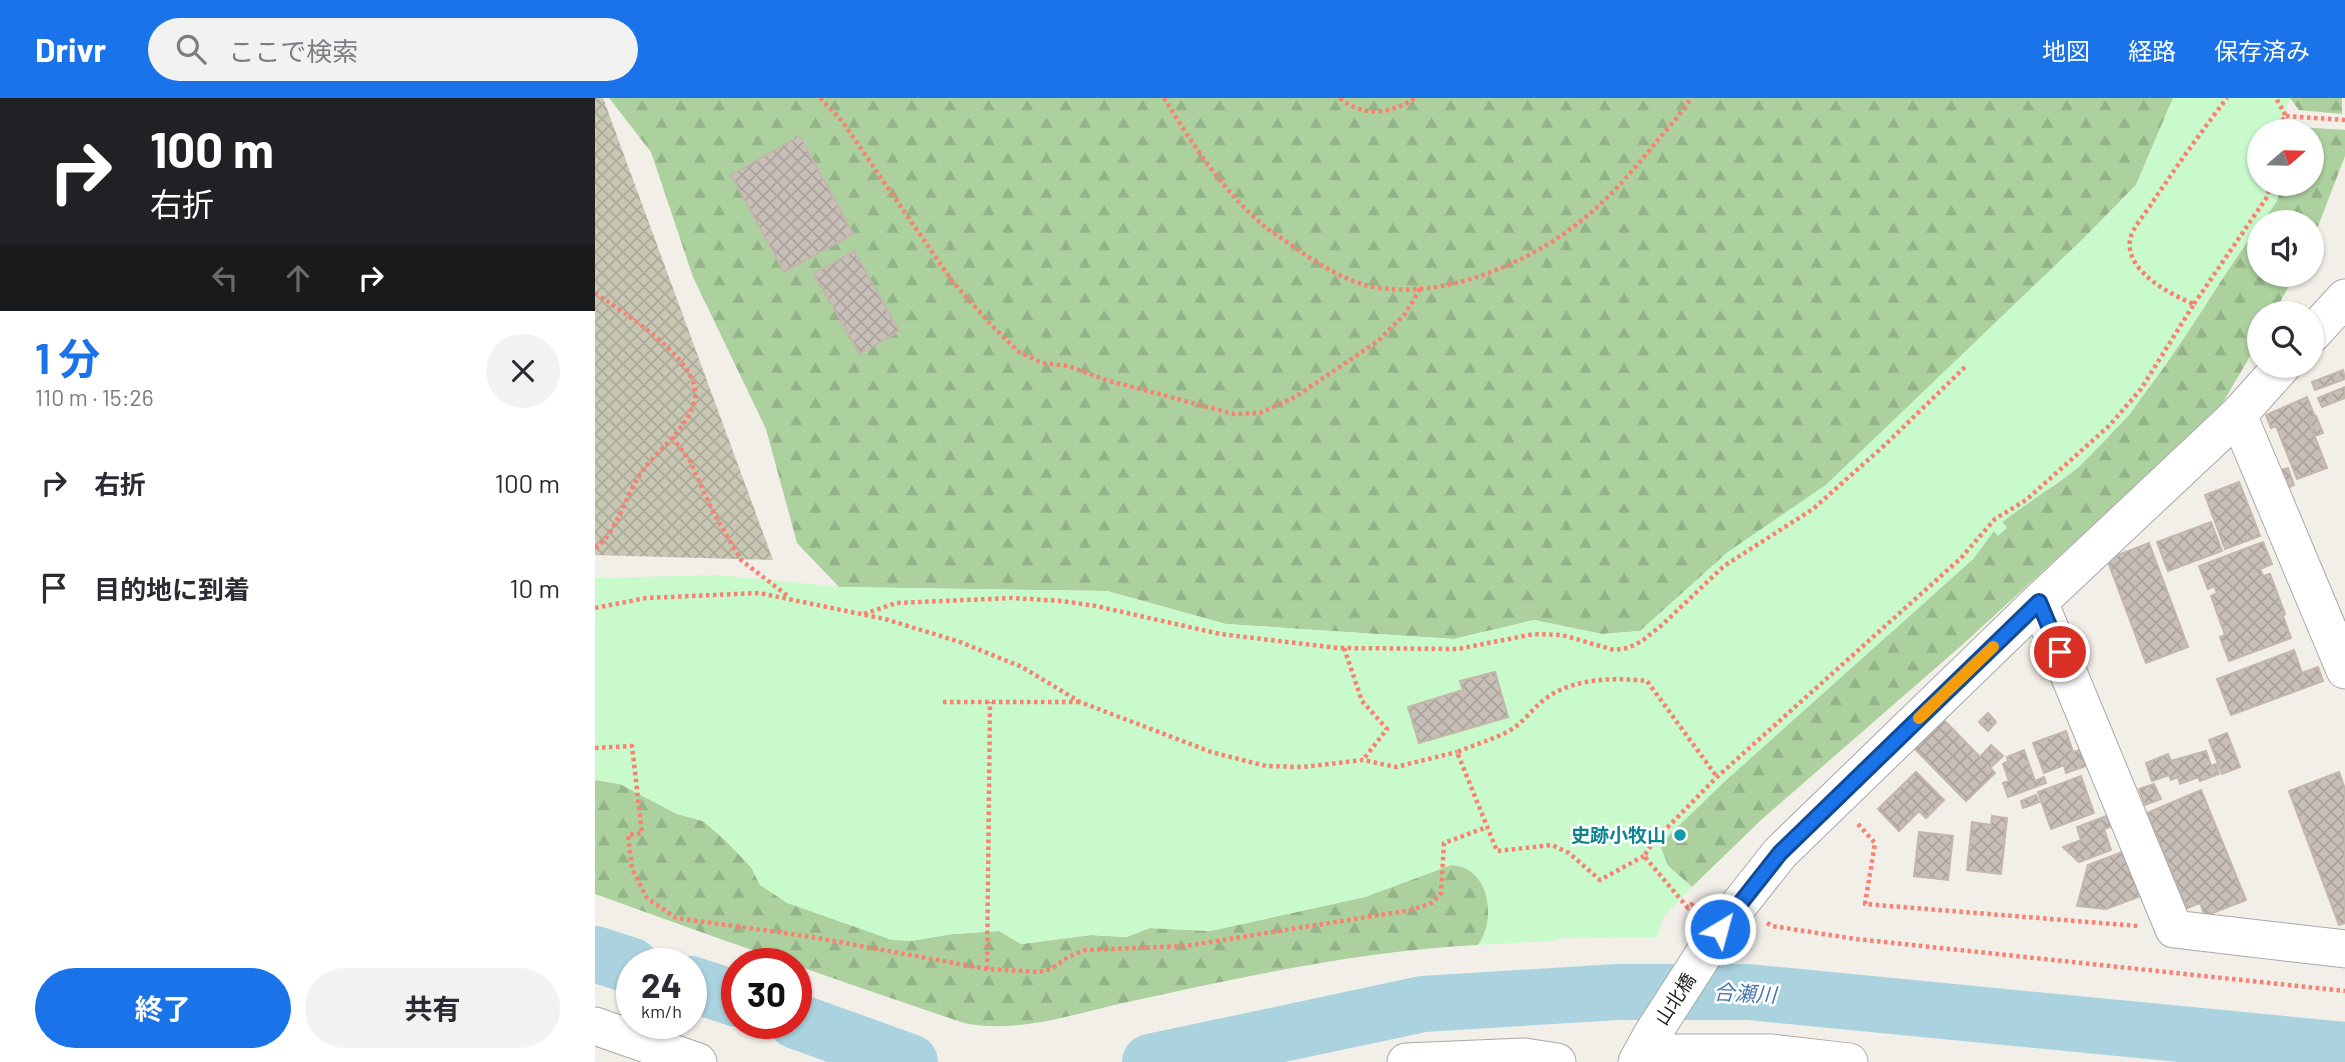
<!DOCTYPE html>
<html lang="ja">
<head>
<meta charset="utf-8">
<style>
	body { margin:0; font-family:Barlow,"Noto Sans JP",sans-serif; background:#f2f2f3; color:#2b2b33; height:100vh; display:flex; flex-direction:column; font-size:26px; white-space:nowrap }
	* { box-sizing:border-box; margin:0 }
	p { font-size:23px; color:#7c7c81 }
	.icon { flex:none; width:38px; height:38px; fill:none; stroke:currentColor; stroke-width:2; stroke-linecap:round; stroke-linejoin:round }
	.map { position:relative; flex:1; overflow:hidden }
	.panel { display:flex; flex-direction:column; background:#fff; width:595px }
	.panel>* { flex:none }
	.banner { background:#202124; color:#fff; overflow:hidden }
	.needle { width:46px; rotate:70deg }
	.tools { position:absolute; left:1652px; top:21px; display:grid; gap:14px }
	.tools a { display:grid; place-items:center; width:77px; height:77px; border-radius:50%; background:#fff; box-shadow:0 2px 5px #0004; font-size:35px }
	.speed { position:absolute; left:21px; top:850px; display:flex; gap:14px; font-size:35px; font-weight:700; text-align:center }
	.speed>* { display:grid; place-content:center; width:91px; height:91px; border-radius:50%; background:#fff; box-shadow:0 2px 5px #0004; line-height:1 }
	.speed small { font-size:18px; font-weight:400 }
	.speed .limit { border:10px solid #d22; background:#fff; color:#111 }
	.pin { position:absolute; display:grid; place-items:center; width:60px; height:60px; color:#fff; margin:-30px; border:4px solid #fff; border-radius:50%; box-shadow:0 2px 7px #0007 }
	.me { position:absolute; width:77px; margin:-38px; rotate:37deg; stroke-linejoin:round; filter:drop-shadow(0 0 5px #0008) }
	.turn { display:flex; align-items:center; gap:24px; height:147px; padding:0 35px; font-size:32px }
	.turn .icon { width:91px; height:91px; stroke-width:2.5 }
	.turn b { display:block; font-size:49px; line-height:60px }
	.lanes { display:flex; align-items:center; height:66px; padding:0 35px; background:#0003; justify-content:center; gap:35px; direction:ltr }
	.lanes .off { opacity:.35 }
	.round { display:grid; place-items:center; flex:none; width:74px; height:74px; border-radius:37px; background:#f2f2f3 }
	.head { display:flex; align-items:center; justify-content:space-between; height:119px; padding:0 35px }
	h1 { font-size:42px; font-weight:700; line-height:52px; color:#1a73e8 }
	.primary-button { display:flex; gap:14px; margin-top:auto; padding:14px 35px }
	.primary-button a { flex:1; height:80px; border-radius:42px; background:#1a73e8; color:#fff; font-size:28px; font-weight:700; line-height:80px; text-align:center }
	.primary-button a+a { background:#f2f2f3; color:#2b2b33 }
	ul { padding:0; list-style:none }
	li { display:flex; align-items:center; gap:21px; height:105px; padding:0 35px }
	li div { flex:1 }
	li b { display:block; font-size:26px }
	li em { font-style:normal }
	header { display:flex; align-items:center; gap:42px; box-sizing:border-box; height:98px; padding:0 35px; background:#1a73e8; color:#fff }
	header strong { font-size:33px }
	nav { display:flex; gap:38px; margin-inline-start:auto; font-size:24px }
	.search { width:490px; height:63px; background:#f2f2f3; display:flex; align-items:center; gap:18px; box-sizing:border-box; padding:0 24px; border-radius:38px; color:#7c7c81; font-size:26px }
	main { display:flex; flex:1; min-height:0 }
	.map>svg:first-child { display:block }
	.construction { fill:url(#construction-cross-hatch) }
	.forest { fill:url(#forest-firs) }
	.park { fill:#c8facc }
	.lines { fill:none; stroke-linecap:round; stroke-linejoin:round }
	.stream { stroke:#aad3df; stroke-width:10 }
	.river { stroke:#aad3df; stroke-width:56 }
	.building { fill:url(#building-cross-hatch); stroke:#c4b6ab; stroke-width:2 }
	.minor-casing { stroke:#a9a9a9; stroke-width:39 }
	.path { stroke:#fa8072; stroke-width:4.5; stroke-dasharray:3.5 3.5; stroke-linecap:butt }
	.minor { stroke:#fff; stroke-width:37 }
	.route-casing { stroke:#114b97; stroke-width:18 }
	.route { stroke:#1a73e8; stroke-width:12 }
	.slow { stroke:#f59e0b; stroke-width:12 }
	.culture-dot { fill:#0f9aa8; stroke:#fff; stroke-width:2.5 }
	.labels { text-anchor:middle; stroke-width:5; stroke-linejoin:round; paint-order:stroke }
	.culture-label { font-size:19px; font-weight:bold; fill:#0d838f; stroke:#fff; text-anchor:end }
	.street-label { font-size:19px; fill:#222; stroke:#fff }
	.water-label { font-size:21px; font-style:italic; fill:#4a7aab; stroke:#fff }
</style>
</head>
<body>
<header>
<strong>Drivr</strong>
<div class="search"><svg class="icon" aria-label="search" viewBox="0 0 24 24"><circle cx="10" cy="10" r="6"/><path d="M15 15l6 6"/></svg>ここで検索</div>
<nav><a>地図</a><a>経路</a><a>保存済み</a></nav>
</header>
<main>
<section class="panel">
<div class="banner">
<div class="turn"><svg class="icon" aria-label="right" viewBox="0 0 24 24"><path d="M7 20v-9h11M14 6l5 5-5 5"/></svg><div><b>100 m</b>右折</div></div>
<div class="lanes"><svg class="icon off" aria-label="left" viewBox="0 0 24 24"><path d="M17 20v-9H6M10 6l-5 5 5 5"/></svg><svg class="icon off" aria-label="ahead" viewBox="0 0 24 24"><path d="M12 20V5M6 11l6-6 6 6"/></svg><svg class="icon" aria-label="right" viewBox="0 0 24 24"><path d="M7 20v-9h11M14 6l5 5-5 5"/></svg></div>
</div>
<div class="head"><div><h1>1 分</h1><p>110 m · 15:26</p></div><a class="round"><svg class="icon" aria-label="close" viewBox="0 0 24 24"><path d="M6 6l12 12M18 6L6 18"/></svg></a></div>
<ul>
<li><svg class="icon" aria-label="right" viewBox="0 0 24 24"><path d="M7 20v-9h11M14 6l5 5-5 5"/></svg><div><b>右折</b></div><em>100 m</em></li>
<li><svg class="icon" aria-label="arrive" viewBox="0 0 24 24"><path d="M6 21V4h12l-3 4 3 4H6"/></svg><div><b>目的地に到着</b></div><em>10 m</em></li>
</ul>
<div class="primary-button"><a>終了</a><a>共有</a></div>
</section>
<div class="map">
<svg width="1750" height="964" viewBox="0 0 1750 964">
	<defs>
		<pattern id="construction-cross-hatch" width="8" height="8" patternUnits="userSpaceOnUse" patternTransform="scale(1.75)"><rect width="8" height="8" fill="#c7c7b4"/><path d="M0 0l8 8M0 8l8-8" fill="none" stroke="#abab9a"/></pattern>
		<pattern id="forest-firs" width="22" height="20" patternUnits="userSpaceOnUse" patternTransform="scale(1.75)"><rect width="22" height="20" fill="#add19e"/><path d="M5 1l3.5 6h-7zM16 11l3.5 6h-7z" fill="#95b388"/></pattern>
		<pattern id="building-cross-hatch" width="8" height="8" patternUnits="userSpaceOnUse" patternTransform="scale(1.75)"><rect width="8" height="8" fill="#c7bfb8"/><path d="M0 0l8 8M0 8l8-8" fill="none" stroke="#aba49e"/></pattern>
	</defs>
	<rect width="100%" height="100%" fill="#f2efe9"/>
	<path class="construction" d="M0 0H8L178 462 0 457Z"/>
	<path class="forest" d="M14 0H1578L1541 87 1489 140 1231 387 1133 454 1045 533 1007 536 939 522 859 541 631 526 512 493 244 489 202 445 171 331 98 179 56 54Z
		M1695 0H1747V16L1704 12Z
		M1687 28 1750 32V58L1717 144V124H1667L1682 103 1685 86H1717V33H1684Z
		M1664 127V177H1700L1679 215H1664V243L1627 306 1531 397 1367 547 1166 722 1097 789 1073 768 1065 749 1073 738 1131 682 1378 461 1399 432 1412 429 1407 424C1431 403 1462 389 1485 367 1560 299 1606 208 1664 127Z
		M0 682 25 686 82 716 108 723 129 741 156 769 165 787 315 843 358 836 404 833 426 846 496 837 531 839 555 830 615 833 770 799 856 767C894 768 903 821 883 847 770 852 652 878 542 902 486 913 426 937 369 925 245 883 124 841 0 796Z"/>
	<path class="park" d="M1578 0H1695L1684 33H1664V86H1685L1682 103 1667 124H1664L1588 241 1535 316 1484 369 1407 424 1412 430 1403 438 1399 433 1378 461 1131 682 1073 738 1066 749 1073 768 1097 789 1069 818 1062 839 968 840 955 843 883 847C903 821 894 768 856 767L770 799 615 833 555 830 531 839 496 837 426 846 404 833 358 836 315 843 297 842 192 805 165 787 156 769 129 741 108 723 82 716 25 686 0 682V480L123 477 244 489 512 493 631 526 858 541 939 522 1007 536 1045 533 1133 454 1231 387 1489 140 1541 87Z"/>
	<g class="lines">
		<path class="stream" d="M1631 939V964"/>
		<path class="river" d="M0 856 37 868
			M96 886 142 901
			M201 923 315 964
			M555 964 828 906 1023 894H1153L1750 952"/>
	</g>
	<path class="building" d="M205 38 258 136 189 174 136 77Z
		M259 153 304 233 265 256 219 176Z
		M1748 272 1750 281 1720 292 1717 284Z
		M1750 289V300L1727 309 1723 300Z
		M1712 299 1720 319 1713 321 1732 370 1702 381 1681 328 1676 330 1671 317Z
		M1721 318 1728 335 1720 338 1713 321Z
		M1693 370 1699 387 1690 391 1683 373Z
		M1644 384 1665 438 1630 451 1610 397Z
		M1616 424 1627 453 1573 473 1562 444Z
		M1668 444 1677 466 1665 471 1668 478 1675 476 1690 516 1688 518 1696 540 1634 563 1625 539 1630 537 1616 498 1622 495 1619 488 1613 491 1604 468Z
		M1554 445 1593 549 1551 565 1512 461Z
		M1699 552 1707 575 1723 569 1728 583 1636 617 1622 581Z
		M900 574 913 619 824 645 813 609 868 592 865 583Z
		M1393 615 1401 624 1393 633 1384 624Z
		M1347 620 1385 659 1396 647 1408 658 1395 670 1400 675 1371 703 1318 649Z
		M1471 633 1478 654 1485 652 1491 668 1471 675 1469 667 1449 675 1438 645Z
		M1632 635 1645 669 1627 676 1614 642Z
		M1429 652 1440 683 1449 679 1451 685 1413 699 1408 685 1414 683 1408 666 1413 663 1412 659Z
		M1611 653 1616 668 1621 666 1624 676 1605 683 1603 679 1585 686 1583 679 1576 682 1574 677 1557 683 1551 665 1573 656 1576 663Z
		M1321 674 1349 702 1331 720 1324 713 1304 733 1283 711Z
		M1744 674 1750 691V825L1744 827 1694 693Z
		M1486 678 1499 715 1456 731 1443 694Z
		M1559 686 1566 701 1550 707 1544 691Z
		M1606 692 1651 802 1610 818 1605 805 1592 810 1552 715Z
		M1441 697 1444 704 1428 710 1426 703Z
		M1514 717 1518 728 1509 731 1516 752 1484 764 1468 749 1486 742 1482 729Z
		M1397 718 1412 720 1406 776 1372 772 1377 724 1396 727Z
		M1324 734 1358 738 1353 782 1319 778Z
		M1530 753 1546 798 1511 811 1482 808 1493 767Z"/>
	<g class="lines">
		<defs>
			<path id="minor" d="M1717 236 1750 200
				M1643 317 1750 572
				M1444 504 1579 831 1750 851
				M0 928 103 964
				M1047 955H1176L1254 964
				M811 964 929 959 962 964
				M1042 964 1058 935 1125 831 1185 755 1444 504 1643 317 1687 268"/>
		</defs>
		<use href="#minor" class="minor-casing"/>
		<path class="path" d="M225 0 247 23 357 183 400 231 424 254 447 265 474 268 511 282 639 316 665 315 700 299 783 243 810 216 825 191
			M569 0C597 46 631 98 674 132 686 140 698 148 709 156 727 168 749 181 770 187 836 204 921 171 974 132 1009 107 1037 74 1063 42 1074 28 1087 15 1096 0
			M745 0C768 20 796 16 820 0
			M1691 18 1750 22
			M1678 33 1691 18 1681 0
			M0 195C27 214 112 265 99 305 90 333 64 351 47 373 32 394 21 437 0 450
			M1599 206 1672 99 1676 86
			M77 339 95 363 118 414 146 462 194 499
			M0 510 51 500 164 495 290 521 365 544 427 569 485 604 616 654 671 668 708 669 768 662 801 669 862 654
			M269 516 301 505 417 500 467 503 501 508 625 536 743 550 863 551 939 536 967 537 1019 552 1033 550 1047 543 1067 527 1129 468 1218 411 1291 346 1372 267
			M749 550 767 603 792 631 768 662
			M348 604H485
			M0 650 37 648 47 735 33 737 37 771 52 800 81 820 211 838 392 871 444 874 456 871 473 859 490 852 590 848 816 812 837 805 846 795 849 745 892 729
			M1263 726 1280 745 1270 806 1543 828
			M1049 758 1005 782 974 755 957 747 902 753 862 654C879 647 896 642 912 634 926 627 934 615 944 606 972 580 1017 579 1052 583L1122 679
			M1098 805 1093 810 1049 758 1060 742 1122 679 1366 460 1400 421 1431 402 1514 328 1546 291 1599 206C1576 197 1530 173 1535 142 1537 130 1551 115 1557 105 1581 69 1606 34 1632 0
			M1172 825 1177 828 1261 841 1750 893
			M392 871 395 604"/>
		<use href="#minor" class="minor"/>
	</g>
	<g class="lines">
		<defs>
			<path id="route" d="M1125 831 1185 755 1444 504 1465 554"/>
		</defs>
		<use href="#route" class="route-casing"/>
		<use href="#route" class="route"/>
		<path class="slow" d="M1324 620 1398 549"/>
	</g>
	<circle class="culture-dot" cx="1085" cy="737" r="7"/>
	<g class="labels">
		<g class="culture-label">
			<text x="1071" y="744">史跡小牧山</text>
		</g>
		<g class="street-label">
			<text transform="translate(1080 901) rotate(-57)" y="7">山北橋</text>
		</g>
		<g class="water-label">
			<text transform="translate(1150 896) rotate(3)" y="7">合瀬川</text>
		</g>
	</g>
</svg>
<div class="tools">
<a><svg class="needle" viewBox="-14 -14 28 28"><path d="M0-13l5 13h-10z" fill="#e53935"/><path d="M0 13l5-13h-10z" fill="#7c7c81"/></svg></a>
<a><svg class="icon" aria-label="sound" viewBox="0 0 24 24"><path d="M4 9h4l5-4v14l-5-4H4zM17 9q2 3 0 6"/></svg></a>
<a><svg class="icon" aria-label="search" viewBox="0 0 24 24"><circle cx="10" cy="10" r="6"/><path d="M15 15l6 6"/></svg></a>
</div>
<div class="speed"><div>24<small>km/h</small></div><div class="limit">30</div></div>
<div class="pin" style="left:1465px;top:554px;background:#d93025"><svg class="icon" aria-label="arrive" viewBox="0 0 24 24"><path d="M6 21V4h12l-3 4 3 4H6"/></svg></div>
<svg class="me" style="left:1125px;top:831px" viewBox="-20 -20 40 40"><circle r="17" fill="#1a73e8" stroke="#fff" stroke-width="3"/><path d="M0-11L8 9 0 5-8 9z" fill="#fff"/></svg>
</div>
</main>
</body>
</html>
